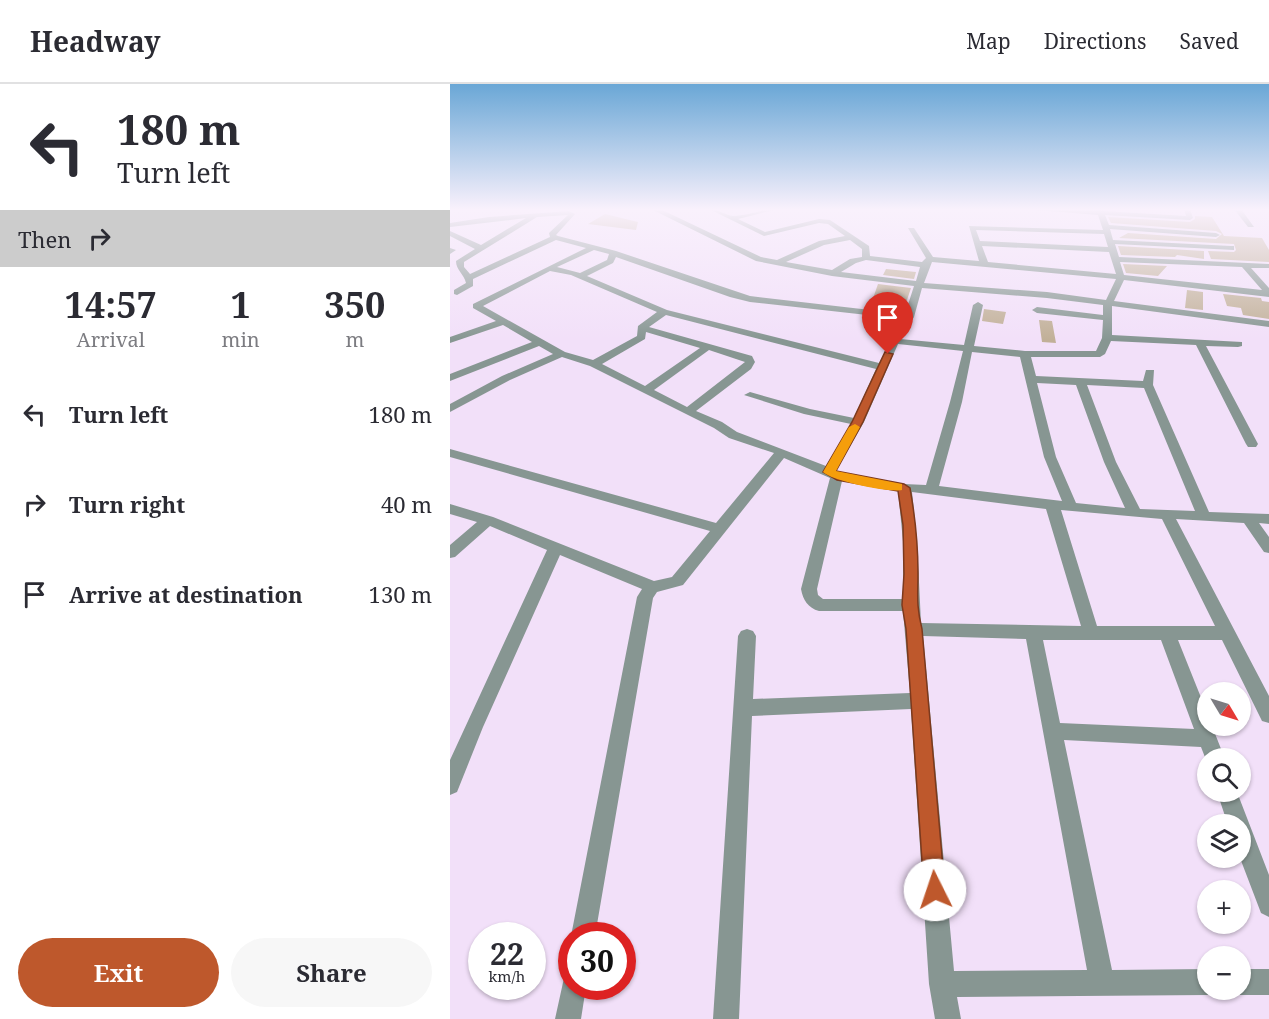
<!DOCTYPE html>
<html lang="en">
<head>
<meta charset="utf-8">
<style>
	body { margin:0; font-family:"Noto Serif",serif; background:#f7f7f7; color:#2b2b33; height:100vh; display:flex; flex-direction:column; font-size:22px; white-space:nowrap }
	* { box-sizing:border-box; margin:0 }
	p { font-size:20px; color:#7c7c81 }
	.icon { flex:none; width:33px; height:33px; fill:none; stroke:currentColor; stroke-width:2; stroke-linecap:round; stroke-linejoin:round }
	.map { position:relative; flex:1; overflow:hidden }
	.sheet { display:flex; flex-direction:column; background:#fff; width:450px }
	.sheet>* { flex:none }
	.hud { background:#fff; color:#2b2b33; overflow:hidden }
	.needle { width:39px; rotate:128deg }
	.fabs { position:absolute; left:747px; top:598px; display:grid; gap:12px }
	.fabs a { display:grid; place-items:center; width:54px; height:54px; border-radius:50%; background:#fff; box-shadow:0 2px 4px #0004; font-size:30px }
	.speed { position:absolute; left:18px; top:838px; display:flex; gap:12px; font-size:30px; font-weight:700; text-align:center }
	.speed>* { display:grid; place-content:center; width:78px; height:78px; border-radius:50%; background:#fff; box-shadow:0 2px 4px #0004; line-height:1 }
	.speed small { font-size:15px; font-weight:400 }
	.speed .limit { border:9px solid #d22; background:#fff; color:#111 }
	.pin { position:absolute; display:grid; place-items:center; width:51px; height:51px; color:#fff; margin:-62px -26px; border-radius:50% 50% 50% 0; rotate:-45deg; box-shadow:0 0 6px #0007 }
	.pin .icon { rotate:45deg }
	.me { position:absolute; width:66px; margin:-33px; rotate:356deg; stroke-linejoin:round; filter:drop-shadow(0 0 4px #0008) }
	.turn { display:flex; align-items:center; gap:21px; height:126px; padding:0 18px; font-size:27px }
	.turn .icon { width:78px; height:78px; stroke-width:2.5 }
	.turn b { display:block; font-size:42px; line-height:51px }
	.then { display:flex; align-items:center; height:57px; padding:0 18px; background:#0003; gap:12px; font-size:22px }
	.eta { display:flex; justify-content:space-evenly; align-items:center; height:102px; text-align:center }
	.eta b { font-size:36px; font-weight:700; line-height:42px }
	.primary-button { display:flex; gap:12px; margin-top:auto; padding:12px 18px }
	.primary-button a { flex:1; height:69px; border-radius:36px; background:#be582c; color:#fff; font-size:24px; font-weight:700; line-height:69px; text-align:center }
	.primary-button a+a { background:#f7f7f7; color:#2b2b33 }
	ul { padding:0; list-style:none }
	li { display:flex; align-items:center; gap:18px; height:90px; padding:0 18px }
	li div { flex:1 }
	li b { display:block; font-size:22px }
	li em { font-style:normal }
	header { display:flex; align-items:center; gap:36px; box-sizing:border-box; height:84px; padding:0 30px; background:#fff; border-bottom:2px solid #e1e1e2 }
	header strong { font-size:28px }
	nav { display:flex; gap:33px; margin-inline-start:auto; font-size:21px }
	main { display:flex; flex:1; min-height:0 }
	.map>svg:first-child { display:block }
	.building { fill:#c1b098 }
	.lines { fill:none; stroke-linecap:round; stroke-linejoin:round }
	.minor { fill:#879692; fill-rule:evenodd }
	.route { fill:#be582c; stroke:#7c391d; stroke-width:1.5 }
	.slow { fill:#f59e0b }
</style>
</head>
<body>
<header>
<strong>Headway</strong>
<nav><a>Map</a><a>Directions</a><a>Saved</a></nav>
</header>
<main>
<section class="sheet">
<div class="hud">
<div class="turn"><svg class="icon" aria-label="left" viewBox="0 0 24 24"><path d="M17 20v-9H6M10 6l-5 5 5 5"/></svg><div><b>180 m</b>Turn left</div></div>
<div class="then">Then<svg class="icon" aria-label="right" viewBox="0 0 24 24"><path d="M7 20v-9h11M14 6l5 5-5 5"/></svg></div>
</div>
<div class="eta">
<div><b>14:57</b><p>Arrival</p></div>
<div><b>1</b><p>min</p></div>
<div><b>350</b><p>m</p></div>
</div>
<ul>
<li><svg class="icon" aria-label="left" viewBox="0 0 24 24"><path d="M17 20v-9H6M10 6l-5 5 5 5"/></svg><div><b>Turn left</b></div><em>180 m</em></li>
<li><svg class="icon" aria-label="right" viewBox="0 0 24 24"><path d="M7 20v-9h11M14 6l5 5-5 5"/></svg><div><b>Turn right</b></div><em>40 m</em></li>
<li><svg class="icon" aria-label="arrive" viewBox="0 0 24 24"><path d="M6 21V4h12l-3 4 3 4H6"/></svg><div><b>Arrive at destination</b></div><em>130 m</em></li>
</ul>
<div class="primary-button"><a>Exit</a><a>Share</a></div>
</section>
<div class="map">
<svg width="819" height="935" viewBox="0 0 819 935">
	<rect width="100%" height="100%" fill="#f2e0f9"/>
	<path class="building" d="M155 130 188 138 186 146 138 140Z
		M745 132 762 133 774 152 812 154 819 166V178L761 175 758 167 784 168 786 166 784 160 669 154 678 149 766 155 772 150 766 147 661 139 658 133 740 138 745 135Z
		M668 162 754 167V175L727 171 725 173 671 171Z
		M673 180 717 182 708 192 676 189Z
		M436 185 466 188 464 195 433 191Z
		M428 200 461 204 455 222 420 223Z
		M737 206 753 208V226L735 224Z
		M773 210 811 214 812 217 819 218V235L793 231 791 224 777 222Z
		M534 225 556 228 553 240 532 237Z
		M589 236 602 237 606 259 592 258Z"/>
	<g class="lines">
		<path class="minor" d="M201 125H210L311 173 327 176 369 157 395 152 378 140 369 139 314 152 259 125C268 125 275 131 283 132 298 132 313 125 328 125L288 135 315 148 369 135 380 136 419 162 420 172 472 178 476 174 458 144H464L483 173 529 177 519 142 653 146 648 131 573 125H653L654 127 736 132 734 125H740L743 134 740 136 655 131 659 141 766 149 770 151 766 153 660 145 663 156 781 162H784V166L665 160 669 173 819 180V184H801L819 204V213L674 196 664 217 819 237V243L662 222V251L792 258V262L788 263 756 262 808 360 806 363H798L796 360 746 261 661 257 655 270 650 273H581L586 292 693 297 696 286H704L703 301 759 428 819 430V440L809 439 819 453V469L814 468 794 439 726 435 819 612V639L812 637 772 556H728L758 631V642H762L775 675H758V681L751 663 614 656 662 886 758 885V906L767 907 758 911 507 913 511 935H485L479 900 461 625 302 632 289 935H263L288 552 291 547 297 545 303 547 306 552 303 615 460 609 453 527H369C358 524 353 516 351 505L380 394 334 374 233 501 207 508 203 514 145 852H121L187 513 192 505 110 471 33 643 7 708 0 711V676L97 466 40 442 5 473 0 474V461L27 438 0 430V420L43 433 204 497 222 493 260 447 0 373V365L266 439 324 369 279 354 264 344 140 282 112 273 60 296 0 328V320L52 292 103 270 89 262 0 297V290L82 258 53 241 0 259V253L46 237 23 224V220L136 164 106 156 23 195V202L7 211 4 210V206L16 199C14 190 6 186 6 177L25 165 0 152V147L31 161 76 134 0 143V139L39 133 119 127 125 130 106 151 108 152 166 167 300 212 455 230 464 202 382 192 306 177ZM118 131 99 149 100 153 20 190 14 183V178L87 133ZM526 146 654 150 658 163 530 157ZM400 156 412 165V173L400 175 382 186 336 178 374 161ZM532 162 659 168 666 190 538 178ZM144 166 159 170 157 176 130 189 107 183ZM166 173 280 213 300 218 453 235 429 279 217 226 137 192 163 179ZM416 176 470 183 466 197 391 188 406 179ZM482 178 666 195 656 216 597 208 474 199ZM670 178 792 183 812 206 674 191ZM100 187 121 191 207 228 188 242 187 252 143 276 115 268 33 222ZM472 204 597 214 653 221V231L587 223 582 226 587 229 653 236 652 254 646 267H575L524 262 533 221 528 218 523 221 514 261 450 255 464 233ZM216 231 426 285 404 334 360 325 300 308 294 311 354 330 401 340 376 382 287 348 272 338 246 327 301 285 305 278 302 272 199 243ZM196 248 250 264 195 302 152 280 195 255ZM448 260 513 267 500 318 476 401 454 400 386 387 414 338ZM259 266 295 278 237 323 204 306ZM522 268 570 273 594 373 612 417 489 402 512 318ZM587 299 626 301 654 378 675 424 626 419 606 373ZM637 301 694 304 745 427 690 425 666 378ZM392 397 448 407 453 457V515H373L368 511 367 505ZM462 408 596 425 631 542 471 539 467 457ZM611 426 712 435 765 542H647ZM473 552 576 555 637 886 504 887ZM593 556H711L744 645 610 639Z
			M784 125H791L804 143H798Z
			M0 164 6 166 0 170Z
			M767 708H787L819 791V833L811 829 790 774V741H778Z
			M790 885H819V911H790L781 907 790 906Z
			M122 891V903H136L131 935H105L114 894Z"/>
	</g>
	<linearGradient id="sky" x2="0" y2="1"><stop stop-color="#6aa7d6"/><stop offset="0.49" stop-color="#f9f1fc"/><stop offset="1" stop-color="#f9f1fc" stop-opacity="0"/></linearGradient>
	<rect width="819" height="256" fill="url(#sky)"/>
	<path class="route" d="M435 268 443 270 413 338 386 387 454 400 460 404C465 432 468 460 468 489 468 511 466 521 472 545L495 806 492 813 485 816 477 813 474 806 456 545 452 521 454 490 453 441 448 407 387 396 373 388 402 338Z"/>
	<path class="slow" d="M405 340 410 343 386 387 452 400V406C439 409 382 397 373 388L399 343Z"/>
</svg>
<div class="fabs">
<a><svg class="needle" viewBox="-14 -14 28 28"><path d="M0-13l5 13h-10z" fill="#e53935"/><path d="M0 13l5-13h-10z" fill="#7c7c81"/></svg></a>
<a><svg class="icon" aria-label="search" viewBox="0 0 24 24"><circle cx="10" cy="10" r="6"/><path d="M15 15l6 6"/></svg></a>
<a><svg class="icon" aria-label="layers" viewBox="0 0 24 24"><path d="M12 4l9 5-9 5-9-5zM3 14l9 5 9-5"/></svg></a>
<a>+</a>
<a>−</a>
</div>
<div class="speed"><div>22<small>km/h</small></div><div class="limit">30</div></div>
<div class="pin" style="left:438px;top:270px;background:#d93025"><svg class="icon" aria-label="arrive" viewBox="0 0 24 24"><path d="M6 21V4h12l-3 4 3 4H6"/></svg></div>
<svg class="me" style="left:485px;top:806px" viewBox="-20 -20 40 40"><circle r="19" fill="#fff"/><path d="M0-13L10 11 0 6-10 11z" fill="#be582c"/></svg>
</div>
</main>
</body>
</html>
